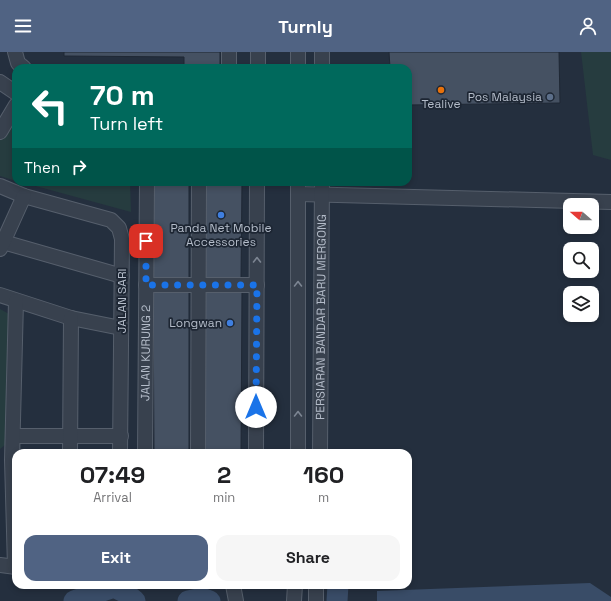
<!DOCTYPE html>
<html lang="en">
<head>
<meta charset="utf-8">
<style>
	body { margin:0; font-family:"Space Grotesk",sans-serif; background:#f6f6f6; color:#202124; height:100vh; display:flex; flex-direction:column; font-size:15px; white-space:nowrap }
	* { box-sizing:border-box; margin:0 }
	p { font-size:13px; color:#757577 }
	.icon { flex:none; width:22px; height:22px; fill:none; stroke:currentColor; stroke-width:2; stroke-linecap:round; stroke-linejoin:round }
	.map { position:relative; flex:1; overflow:hidden }
	.drawer { position:absolute; left:12px; top:397px; width:400px; height:140px; display:flex; flex-direction:column; background:#fff; border-radius:12px; box-shadow:0 2px 6px #0003 }
	.drawer>* { flex:none }
	.top-card { position:absolute; left:12px; top:12px; width:400px; height:122px; border-radius:12px; box-shadow:0 2px 6px #0003; background:#00695c; color:#fff; overflow:hidden }
	.needle { width:26px; rotate:290deg }
	.tools { position:absolute; left:563px; top:146px; display:grid; gap:8px }
	.tools a { display:grid; place-items:center; width:36px; height:36px; border-radius:8px; background:#fff; box-shadow:0 2px 6px #0003; font-size:20px }
	.pin { position:absolute; display:grid; place-items:center; width:34px; height:34px; color:#fff; margin:-17px; border-radius:8px; box-shadow:0 2px 6px #0006 }
	.me { position:absolute; width:44px; margin:-22px; rotate:0deg; stroke-linejoin:round; filter:drop-shadow(0 0 3px #0008) }
	.turn { display:flex; align-items:center; gap:14px; height:84px; padding:0 12px; font-size:18px }
	.turn .icon { width:52px; height:52px; stroke-width:2.5 }
	.turn b { display:block; font-size:28px; line-height:34px }
	.then { display:flex; align-items:center; height:38px; padding:0 12px; background:#0003; gap:8px; font-size:15px }
	.eta { display:flex; justify-content:space-evenly; align-items:center; height:68px; text-align:center }
	.eta b { font-size:24px; font-weight:800; line-height:28px }
	.primary-button { display:flex; gap:8px; margin-top:auto; padding:8px 12px }
	.primary-button a { flex:1; height:46px; border-radius:12px; background:#506383; color:#fff; font-size:16px; font-weight:800; line-height:46px; text-align:center }
	.primary-button a+a { background:#f6f6f6; color:#202124 }
	header { display:flex; justify-content:space-between; align-items:center; height:52px; padding:0 12px; background:#506383; color:#fff; font-size:18px; font-weight:800 }
	.map>svg:first-child { display:block }
	.green { fill:#263c3f }
	.water { fill:#394c67 }
	.lines { fill:none; stroke-linecap:round; stroke-linejoin:round }
	.river { stroke:#394c67; stroke-width:21 }
	.building { fill:#455162; stroke:#1f2835 }
	.minor-casing { stroke:#565f6c; stroke-width:16 }
	.minor { stroke:#38414e; stroke-width:14 }
	.oneway { stroke:#7c8592 }
	.route { stroke:#1a73e8; stroke-width:7; stroke-dasharray:0 12.6 }
	.food-dot { fill:#e8710a; stroke:#1d2633; stroke-width:1.5 }
	.service-dot { fill:#5c6f8a; stroke:#1d2633; stroke-width:1.5 }
	.shop-dot { fill:#3f7fe0; stroke:#1d2633; stroke-width:1.5 }
	.labels { text-anchor:middle; stroke-width:3.5; stroke-linejoin:round; paint-order:stroke }
	.poi-label { font-size:12px; fill:#b4bcc9; stroke:#1d2633; text-anchor:end }
	.street-label { font-size:12px; fill:#b4bcc9; stroke:#1d2633 }
</style>
</head>
<body>
<header><svg class="icon" aria-label="menu" viewBox="0 0 24 24"><path d="M4 6h16M4 12h16M4 18h16"/></svg>Turnly<svg class="icon" aria-label="person" viewBox="0 0 24 24"><circle cx="12" cy="8" r="4"/><path d="M4 21q1-7 8-7t8 7"/></svg></header>
<div class="map">
<svg width="611" height="549" viewBox="0 0 611 549">
	<rect width="100%" height="100%" fill="#242f3e"/>
	<path class="green" d="M581 0H611V108L593 103Z
		M16 59V129L0 124V86Z
		M21 130H130L131 160Z
		M0 257 11 263 5 393 0 397Z"/>
	<path class="water" d="M590 531 611 545V549H377V539Z"/>
	<g class="lines">
		<path class="river" d="M74 549 114 535 124 540 135 549
			M188 549 202 546 210 549
			M337 549 338 533"/>
	</g>
	<path class="building" d="M64 0H220V16H184V5L64 4Z
		M389 0H559L560 51 408 53V16H390Z
		M151 130H189V228H152Z
		M204 130H242L241 228H203Z
		M203 237H242L241 401H202Z
		M189 238V401H154L153 239Z"/>
	<g class="lines">
		<defs>
			<g id="minor">
				<path d="M15 0 18 11 24 16"/>
				<path d="M298 0V16"/>
				<path d="M229 16V0"/>
				<path d="M258 16V0"/>
				<path d="M322 16V0"/>
				<path d="M0 30 16 41"/>
				<path d="M0 80 16 53"/>
				<path d="M0 134 24 144 111 168 119 176 122 187 120 401"/>
				<path d="M299 142 611 150"/>
				<path d="M3 190 122 224"/>
				<path d="M0 197 24 144"/>
				<path d="M146 233H257"/>
				<path d="M0 243 71 266 121 276"/>
				<path d="M14 384H121"/>
				<path d="M70 401 71 266"/>
				<path id="s1" d="M145 401 147 130"/>
				<path d="M198 401 199 130"/>
				<path d="M256 401 257 130"/>
				<path d="M298 401V130"/>
				<path id="s2" d="M320 401 322 130"/>
				<path d="M0 513 16 515"/>
				<path d="M15 515 12 408 16 249"/>
				<path d="M233 533 236 549"/>
				<path d="M294 549 295 533"/>
				<path d="M316 549V533"/>
			</g>
		</defs>
		<use href="#minor" class="minor-casing"/>
		<use href="#minor" class="minor"/>
	</g>
	<defs><path id="oneway-chevron" d="M-2-3.5L2.5 0L-2 3.5" fill="none" stroke-width="1.6" stroke-linecap="round" stroke-linejoin="round"/></defs>
	<g class="oneway">
		<use href="#oneway-chevron" transform="translate(257 208) rotate(-90)"/>
		<use href="#oneway-chevron" transform="translate(298 232) rotate(-90)"/>
		<use href="#oneway-chevron" transform="translate(298 362) rotate(-90)"/>
	</g>
	<g class="lines">
		<path class="route" d="M146 189V233H257L256 355"/>
	</g>
	<circle class="food-dot" cx="441" cy="38" r="4"/>
	<circle class="service-dot" cx="550" cy="45" r="4"/>
	<g class="shop-dot">
		<circle cx="221" cy="163" r="4"/>
		<circle cx="230" cy="271" r="4"/>
	</g>
	<g class="labels">
		<g class="poi-label">
			<text x="542" y="49">Pos Malaysia</text>
			<text x="441" y="56" text-anchor="middle">Tealive</text>
			<text x="221" y="180" text-anchor="middle">Panda Net Mobile<tspan x="221" dy="14">Accessories</tspan></text>
			<text x="222" y="275">Longwan</text>
		</g>
		<g class="street-label">
			<text transform="translate(122 249) rotate(-90)" y="4">JALAN SARI</text>
			<text dy="4" stroke="none"><textPath href="#s2" startOffset="136">PERSIARAN BANDAR BARU MERGONG</textPath></text>
			<text dy="4" stroke="none"><textPath href="#s1" startOffset="100">JALAN KURUNG 2</textPath></text>
		</g>
	</g>
</svg>
<div class="tools">
<a><svg class="needle" viewBox="-14 -14 28 28"><path d="M0-13l5 13h-10z" fill="#e53935"/><path d="M0 13l5-13h-10z" fill="#757577"/></svg></a>
<a><svg class="icon" aria-label="search" viewBox="0 0 24 24"><circle cx="10" cy="10" r="6"/><path d="M15 15l6 6"/></svg></a>
<a><svg class="icon" aria-label="layers" viewBox="0 0 24 24"><path d="M12 4l9 5-9 5-9-5zM3 14l9 5 9-5"/></svg></a>
</div>
<div class="pin" style="left:146px;top:189px;background:#d93025"><svg class="icon" aria-label="arrive" viewBox="0 0 24 24"><path d="M6 21V4h12l-3 4 3 4H6"/></svg></div>
<svg class="me" style="left:256px;top:355px" viewBox="-20 -20 40 40"><circle r="19" fill="#fff"/><path d="M0-13L10 11 0 6-10 11z" fill="#1a73e8"/></svg>
<div class="top-card">
<div class="turn"><svg class="icon" aria-label="left" viewBox="0 0 24 24"><path d="M17 20v-9H6M10 6l-5 5 5 5"/></svg><div><b>70 m</b>Turn left</div></div>
<div class="then">Then<svg class="icon" aria-label="right" viewBox="0 0 24 24"><path d="M7 20v-9h11M14 6l5 5-5 5"/></svg></div>
</div>
<section class="drawer">
<div class="eta">
<div><b>07:49</b><p>Arrival</p></div>
<div><b>2</b><p>min</p></div>
<div><b>160</b><p>m</p></div>
</div>
<div class="primary-button"><a>Exit</a><a>Share</a></div>
</section>
</div>
</body>
</html>
